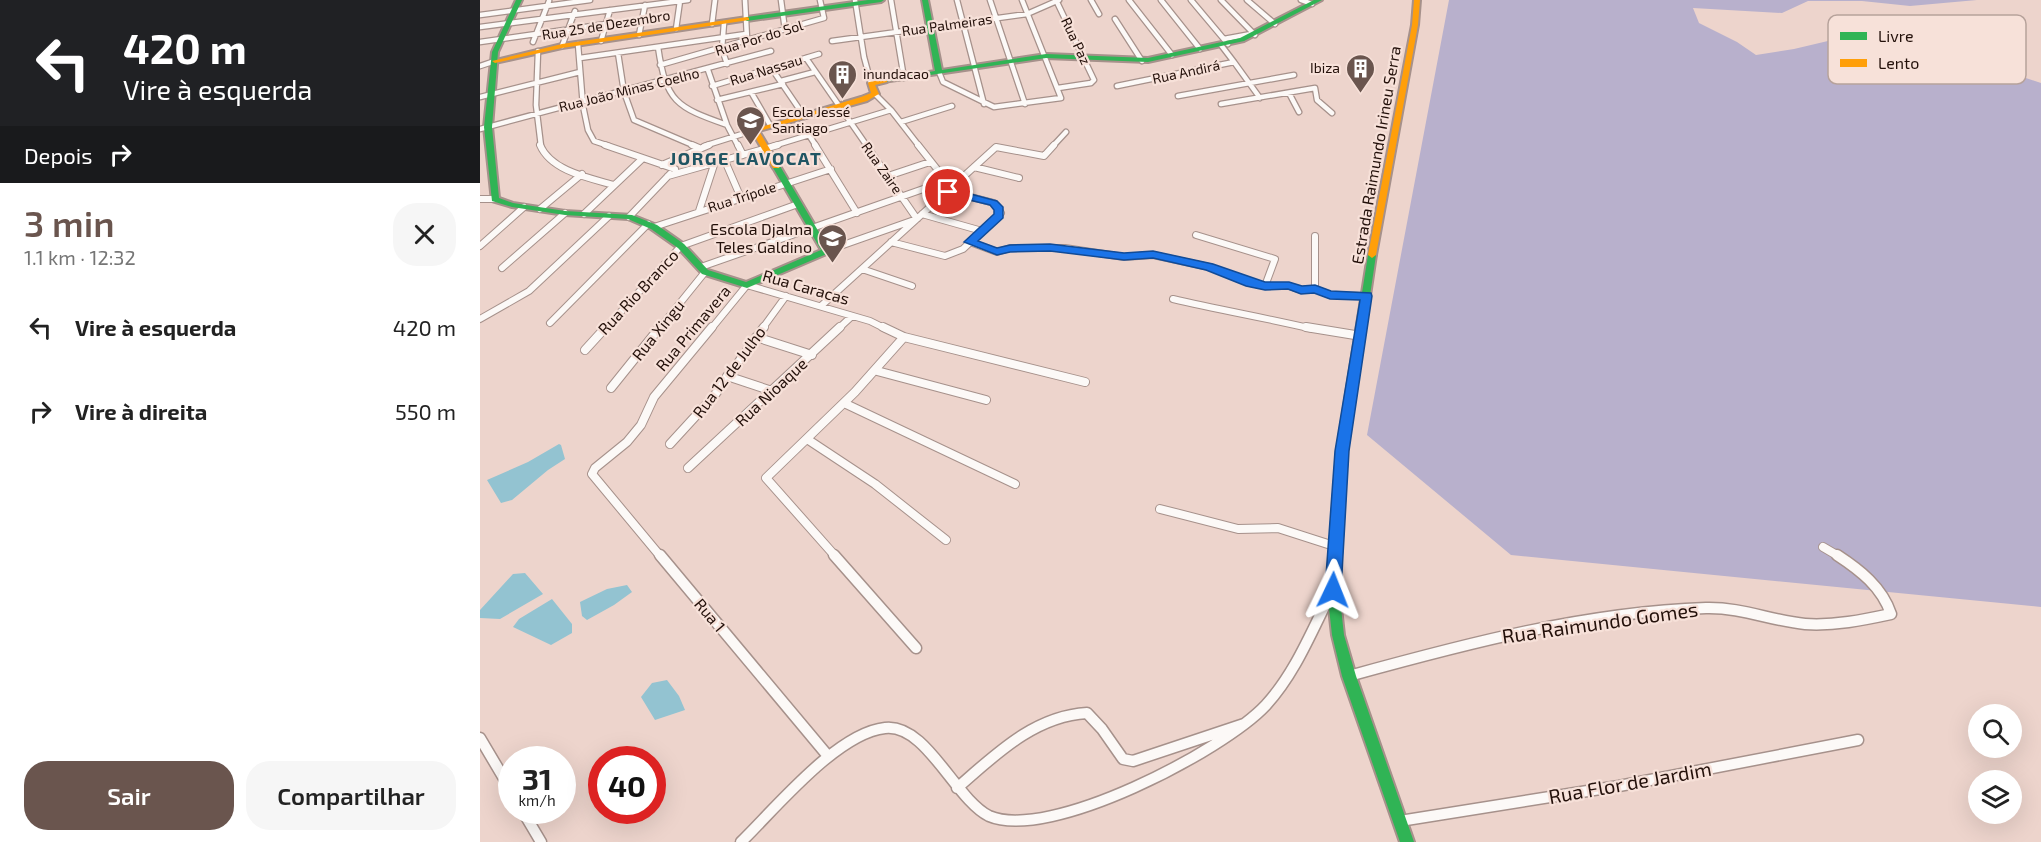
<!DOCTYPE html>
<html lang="pt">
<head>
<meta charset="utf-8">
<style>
	body { margin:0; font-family:"Exo 2",sans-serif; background:#f6f6f6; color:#222; height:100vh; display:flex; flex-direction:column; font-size:22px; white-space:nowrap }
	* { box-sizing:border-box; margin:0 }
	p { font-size:20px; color:#767676 }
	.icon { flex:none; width:33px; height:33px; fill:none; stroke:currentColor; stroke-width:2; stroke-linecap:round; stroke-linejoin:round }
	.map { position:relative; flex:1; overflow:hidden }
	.sheet { display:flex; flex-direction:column; background:#fff; width:480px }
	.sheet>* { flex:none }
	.guide { background:#202124; color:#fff; overflow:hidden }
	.tools { position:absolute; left:1488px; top:704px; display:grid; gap:12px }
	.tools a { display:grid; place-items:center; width:54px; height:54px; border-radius:50%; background:#fff; box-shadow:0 6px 24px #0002; font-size:30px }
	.speed { position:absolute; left:18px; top:746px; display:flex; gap:12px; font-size:30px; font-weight:700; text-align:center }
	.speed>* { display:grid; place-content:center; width:78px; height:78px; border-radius:50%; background:#fff; box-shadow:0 6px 24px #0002; line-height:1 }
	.speed small { font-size:15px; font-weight:400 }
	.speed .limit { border:9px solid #d22; background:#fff; color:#111 }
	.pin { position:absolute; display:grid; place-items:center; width:51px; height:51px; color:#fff; margin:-26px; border:3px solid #fff; border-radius:50%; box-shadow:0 2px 6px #0007 }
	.me { position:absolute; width:66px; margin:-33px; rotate:2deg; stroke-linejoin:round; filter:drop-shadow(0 0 4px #0008) }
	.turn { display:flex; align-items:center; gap:21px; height:126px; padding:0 24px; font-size:27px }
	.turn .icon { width:78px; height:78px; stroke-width:2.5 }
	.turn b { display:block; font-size:42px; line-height:51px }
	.then { display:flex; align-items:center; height:57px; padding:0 24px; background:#0003; gap:12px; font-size:22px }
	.round { display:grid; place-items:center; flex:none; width:63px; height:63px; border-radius:24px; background:#f6f6f6 }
	.headline { display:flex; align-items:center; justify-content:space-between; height:102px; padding:0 24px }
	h1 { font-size:36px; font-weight:600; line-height:45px; color:#6a554e }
	.action { display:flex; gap:12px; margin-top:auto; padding:12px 24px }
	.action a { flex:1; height:69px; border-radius:24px; background:#6a554e; color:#fff; font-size:24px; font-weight:600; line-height:69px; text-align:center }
	.action a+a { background:#f6f6f6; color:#222 }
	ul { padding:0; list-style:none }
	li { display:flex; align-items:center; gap:18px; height:84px; padding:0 24px }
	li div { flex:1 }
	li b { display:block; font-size:22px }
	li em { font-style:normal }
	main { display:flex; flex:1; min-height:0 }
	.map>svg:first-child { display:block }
	.forest { fill:#b8b0cc }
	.water { fill:#93c3d1 }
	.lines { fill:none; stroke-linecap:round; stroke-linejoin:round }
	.street-far3-casing { stroke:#a6918b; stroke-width:7 }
	.street-far2-casing { stroke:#a6918b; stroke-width:8 }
	.street-far1-casing { stroke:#a6918b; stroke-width:10 }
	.street-casing { stroke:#a6918b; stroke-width:13 }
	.fast-casing { stroke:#a6918b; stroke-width:4 }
	.slow-casing { stroke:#a6918b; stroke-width:4 }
	.street-far3 { stroke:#fcf9f7; stroke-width:4.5 }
	.street-far2 { stroke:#fcf9f7; stroke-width:6 }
	.street-far1 { stroke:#fcf9f7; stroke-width:8 }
	.street { stroke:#fcf9f7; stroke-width:10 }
	.fast { fill:#30b455; fill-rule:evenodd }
	.slow { fill:#ff9f0a; fill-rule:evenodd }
	.route { fill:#1a73e8; stroke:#114b97; stroke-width:1.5 }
	.labels { text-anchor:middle; stroke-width:4.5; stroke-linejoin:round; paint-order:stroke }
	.far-street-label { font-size:14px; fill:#23100a; stroke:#f7e1d9 }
	.far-poi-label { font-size:14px; fill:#23100a; stroke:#f7e1d9; text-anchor:start }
	.street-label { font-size:16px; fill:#23100a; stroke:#f7e1d9 }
	.poi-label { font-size:16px; fill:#23100a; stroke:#f7e1d9; text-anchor:end }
	.far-district-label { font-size:18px; font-weight:bold; letter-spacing:1.5px; fill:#205563; stroke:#f7e1d9 }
	.near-street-label { font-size:20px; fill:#23100a; stroke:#f7e1d9 }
	.key { fill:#f7e1d9; stroke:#b7a29b; stroke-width:1.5 }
	.key-label { font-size:16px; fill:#23100a }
</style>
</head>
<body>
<main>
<section class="sheet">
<div class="guide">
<div class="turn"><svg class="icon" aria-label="left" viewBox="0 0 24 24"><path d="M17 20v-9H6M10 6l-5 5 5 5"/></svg><div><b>420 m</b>Vire à esquerda</div></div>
<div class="then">Depois<svg class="icon" aria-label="right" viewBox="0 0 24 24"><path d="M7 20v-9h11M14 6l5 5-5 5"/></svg></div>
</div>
<div class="headline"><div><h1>3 min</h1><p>1.1 km · 12:32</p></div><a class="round"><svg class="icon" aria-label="close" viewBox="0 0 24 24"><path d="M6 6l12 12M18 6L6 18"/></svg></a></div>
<ul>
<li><svg class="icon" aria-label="left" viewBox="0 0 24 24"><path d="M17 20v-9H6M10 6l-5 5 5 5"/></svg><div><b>Vire à esquerda</b></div><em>420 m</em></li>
<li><svg class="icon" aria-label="right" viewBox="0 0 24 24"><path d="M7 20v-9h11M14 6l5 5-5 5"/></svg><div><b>Vire à direita</b></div><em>550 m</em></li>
</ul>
<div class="action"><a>Sair</a><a>Compartilhar</a></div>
</section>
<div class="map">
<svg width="1561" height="842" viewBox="0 0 1561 842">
	<rect width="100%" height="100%" fill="#edd4cc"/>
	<path class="forest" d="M969 0H1497L1430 6 1382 1H1328L1302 13 1213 8 1219 23 1257 42 1276 55 1314 49 1369 36 1531 73 1561 83V607L1031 555 887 435Z"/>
	<path class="water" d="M79 444 81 445 85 459 68 470 32 500 21 503 7 480 48 462Z
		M45 573 63 594 20 619 0 618V610L33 574Z
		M147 585 152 592 134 605 107 620 102 616 100 602 127 589Z
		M72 599 92 624V633L71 645 33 627 39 619Z
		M187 680 199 696 205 710 175 720 161 697 172 683Z"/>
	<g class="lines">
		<defs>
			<path id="street-far3" d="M265 0 267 38
				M301 0 305 30
				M375 0 384 57 391 83
				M411 0 424 78
				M477 0 504 104
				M510 0 545 104
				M576 0 614 80 611 83 578 88
				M611 0 619 14
				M649 0 692 55
				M681 0 720 49
				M711 0 748 44
				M741 0 775 35
				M767 0 795 24
				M821 0 832 4
				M0 15 110 0
				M635 19 662 61
				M244 23 242 49 247 64
				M232 24 235 0
				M0 27 208 0
				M196 29 200 1
				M159 35 165 5
				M744 39 771 34
				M121 41 130 10
				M352 41 547 14 579 0
				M0 42 126 24
				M53 42 69 1
				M98 44 103 106 108 130 114 141 129 146
				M82 46 95 11
				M178 47C186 102 196 107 247 125
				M58 51 56 105 61 146
				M138 53 144 92 154 120 215 146
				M100 58 266 34
				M326 58 387 146
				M754 62 780 98
				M180 65 344 18 340 0
				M0 66 15 61
				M292 69 324 116
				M228 70 247 125 258 146
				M459 72 463 82 514 107 581 98 542 0
				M301 81 335 72
				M232 86 339 54
				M637 86 754 62 741 45
				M271 92 290 125
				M809 93 819 112
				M395 94 411 110 439 146
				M698 96 814 75
				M0 97 100 72
				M237 100 303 84
				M741 104 835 88 837 100 852 113
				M421 122 472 106
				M0 129 291 51
				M329 135 336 146
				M224 146 275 130
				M293 146 411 110
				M573 146 586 132"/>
			<path id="street-far2" d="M60 145C71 171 109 178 134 185
				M125 145 195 169
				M212 145 219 148
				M258 145 263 155
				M335 145 377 213
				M438 145 468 183
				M245 161 261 198
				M182 165 229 145
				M494 167 539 178
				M188 176 298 145
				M408 176 450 162
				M0 199H15
				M60 209 102 174
				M219 211 234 165
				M104 214 162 159
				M442 214 502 231
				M149 217 190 174
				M174 227 351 169
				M716 235 795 259 785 286
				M835 236V289
				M411 242 465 256 483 249 521 213 514 203 468 191
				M490 242 517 252 530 248H585L644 257 673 255 729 267 770 283 785 286H809L821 290 835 289 850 295 886 296
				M0 246 44 207
				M346 251 437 219 386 145
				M221 267 466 181
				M22 268 85 213
				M382 269 432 286
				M693 299C740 310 786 318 833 329
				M341 306 516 147 564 156 574 145
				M0 319 49 291 129 216
				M70 323 168 224
				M125 329 201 246 318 204
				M179 329 225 272
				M231 329 267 285 390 321 406 329
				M282 329 306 296
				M358 329 372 316"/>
			<path id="street-far1" d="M403 327 424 337 605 382
				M826 327 881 336
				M276 337 332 355
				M105 350 126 327
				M397 371 506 400
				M247 376 292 391
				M131 388 180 327
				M366 404 535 484
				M327 439 395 484 466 540
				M190 444 234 396 284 327
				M208 468 360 327
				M680 509 758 529 798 528 854 546
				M1343 547 1360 557
				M181 557 112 474 115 468 147 442 161 425 174 397 232 327
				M356 557 286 478 375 392 424 337"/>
			<path id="street" d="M180 555 348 756
				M354 555 436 648
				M869 676C985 644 1105 612 1226 608 1261 607 1292 621 1325 624 1354 626 1383 620 1411 614 1402 587 1380 570 1357 555
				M0 738 32 792
				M477 788C515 755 554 716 607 713L622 729 643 759 653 761 764 724
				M42 810 61 842
				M920 821 1139 786 1378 740
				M261 842C295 809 357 733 405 728 446 723 475 799 509 816 569 842 743 751 786 705 816 672 832 630 852 591"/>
			<path id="fast" d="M36 0H42L18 52 12 127 19 198 33 203 85 211 152 215 177 225 204 244 228 270 266 282 341 250 292 166 296 164 300 166 350 251 349 253 267 288 222 274 198 248 171 229 148 219 85 215 32 207 12 201 4 127 12 52Z
				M388 0H404L401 2 267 21 264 19 267 17Z
				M442 0H448L462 70 566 54 668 58 760 38 834 0H842L764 41 668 62 566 58 403 82V80L405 79 455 71Z
				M892 252 896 255 867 451 859 590 864 635 876 676 934 842H920L862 676 852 635 847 590 857 451 888 255Z"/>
			<path id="slow" d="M934 0H940L938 25 896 255 892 258 888 255 932 25Z
				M267 17 269 18V20L82 48 15 63 12 61 82 44Z
				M405 79 407 80V82L395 85 399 94 397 95 387 101 279 131 300 166 299 168H293L271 130 381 97 391 93 388 83 389 82Z"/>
		</defs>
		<use href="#street-far3" class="street-far3-casing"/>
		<use href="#street-far2" class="street-far2-casing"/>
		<use href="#street-far1" class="street-far1-casing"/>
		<use href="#street" class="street-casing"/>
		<use href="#fast" class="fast-casing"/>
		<use href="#slow" class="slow-casing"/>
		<use href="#street-far3" class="street-far3"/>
		<use href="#street-far2" class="street-far2"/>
		<use href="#street-far1" class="street-far1"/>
		<use href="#street" class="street"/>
		<use href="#fast" class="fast"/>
		<use href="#slow" class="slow"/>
	</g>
	<path class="route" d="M468 188 517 201 523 207V218L498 241 517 248 530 245 570 244 644 253 673 251 733 264 785 282H809L822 286 835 285 851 291 891 293 892 296 869 451 861 590 859 595 853 597 847 595 845 590 855 451 880 300 850 299 834 293 821 294 808 289 785 290 766 286 726 270 673 258 644 260 570 251 530 252 517 255 484 242 514 214V210L510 205 464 194V189Z"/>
	<defs>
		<symbol id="building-pin" viewBox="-11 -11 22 30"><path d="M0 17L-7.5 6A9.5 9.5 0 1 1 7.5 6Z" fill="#6a554e" stroke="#f7e1d9"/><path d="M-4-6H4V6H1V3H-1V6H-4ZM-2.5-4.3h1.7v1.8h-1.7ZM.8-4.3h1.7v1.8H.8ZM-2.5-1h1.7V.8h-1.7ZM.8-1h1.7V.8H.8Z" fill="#fff"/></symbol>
		<symbol id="school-pin" viewBox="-11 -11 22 30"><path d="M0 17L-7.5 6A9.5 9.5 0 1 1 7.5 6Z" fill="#6a554e" stroke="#f7e1d9"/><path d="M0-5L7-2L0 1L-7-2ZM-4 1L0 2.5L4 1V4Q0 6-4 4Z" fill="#fff"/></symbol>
	</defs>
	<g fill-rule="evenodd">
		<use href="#building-pin" x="864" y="52" width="33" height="45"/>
		<use href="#building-pin" x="346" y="58" width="33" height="45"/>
		<use href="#school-pin" x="254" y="104" width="33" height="45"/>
		<use href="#school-pin" x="336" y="222" width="33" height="45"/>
	</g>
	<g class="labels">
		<g class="far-street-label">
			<text transform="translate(126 25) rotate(-9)" y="5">Rua 25 de Dezembro</text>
			<text transform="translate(467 25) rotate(-8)" y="5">Rua Palmeiras</text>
			<text transform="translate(279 38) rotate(-17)" y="5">Rua Por do Sol</text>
			<text transform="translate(596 41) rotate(65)" y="5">Rua Paz</text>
			<text transform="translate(286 70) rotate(-17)" y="5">Rua Nassau</text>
			<text transform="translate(706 72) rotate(-12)" y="5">Rua Andirá</text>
			<text transform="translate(149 90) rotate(-14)" y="5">Rua João Minas Coelho</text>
			<text transform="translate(402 168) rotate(55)" y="5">Rua Zaire</text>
			<text transform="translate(262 197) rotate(-18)" y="5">Rua Trípole</text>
		</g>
		<g class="far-poi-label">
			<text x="860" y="73" text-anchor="end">Ibiza</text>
			<text x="383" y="79">inundacao</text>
			<text x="292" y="117">Escola Jessé<tspan x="292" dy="16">Santiago</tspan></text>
		</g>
		<g class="street-label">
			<text transform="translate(896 155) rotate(-80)" y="6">Estrada Raimundo Irineu Serra</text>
			<text transform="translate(326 287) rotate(16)" y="6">Rua Caracas</text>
			<text transform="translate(158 292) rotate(-47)" y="6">Rua Rio Branco</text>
			<text transform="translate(213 328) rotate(-50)" y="6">Rua Primavera</text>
			<text transform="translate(178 330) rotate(-51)" y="6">Rua Xingu</text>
			<text transform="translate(249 372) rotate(-53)" y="6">Rua 12 de Julho</text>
			<text transform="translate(291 392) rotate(-43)" y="6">Rua Nioaque</text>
			<text transform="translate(230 615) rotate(50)" y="6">Rua 1</text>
		</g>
		<g class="poi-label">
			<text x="332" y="235">Escola Djalma<tspan x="332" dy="18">Teles Galdino</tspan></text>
		</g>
		<g class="far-district-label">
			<text x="266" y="165">JORGE LAVOCAT</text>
		</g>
		<g class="near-street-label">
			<text transform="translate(1120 623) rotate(-8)" y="7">Rua Raimundo Gomes</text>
			<text transform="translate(1150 783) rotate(-10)" y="7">Rua Flor de Jardim</text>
		</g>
	</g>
	<rect x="1348" y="15" width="198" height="69" rx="9" class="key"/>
	<rect x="1360" y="32" width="27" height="8" fill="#30b455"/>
	<rect x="1360" y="59" width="27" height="8" fill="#ff9f0a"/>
	<g class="key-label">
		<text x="1398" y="42">Livre</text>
		<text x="1398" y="69">Lento</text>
	</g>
</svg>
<div class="tools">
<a><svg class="icon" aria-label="search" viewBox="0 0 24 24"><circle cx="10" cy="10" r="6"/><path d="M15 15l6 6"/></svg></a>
<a><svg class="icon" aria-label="layers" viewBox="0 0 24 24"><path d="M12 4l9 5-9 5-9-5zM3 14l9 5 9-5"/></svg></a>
</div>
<div class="speed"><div>31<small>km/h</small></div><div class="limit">40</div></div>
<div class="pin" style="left:468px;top:192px;background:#d93025"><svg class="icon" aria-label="arrive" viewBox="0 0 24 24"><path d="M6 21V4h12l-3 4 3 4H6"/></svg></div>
<svg class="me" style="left:853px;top:590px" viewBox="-20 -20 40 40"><path d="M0-17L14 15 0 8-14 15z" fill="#1a73e8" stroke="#fff" stroke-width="4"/></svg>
</div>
</main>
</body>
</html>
